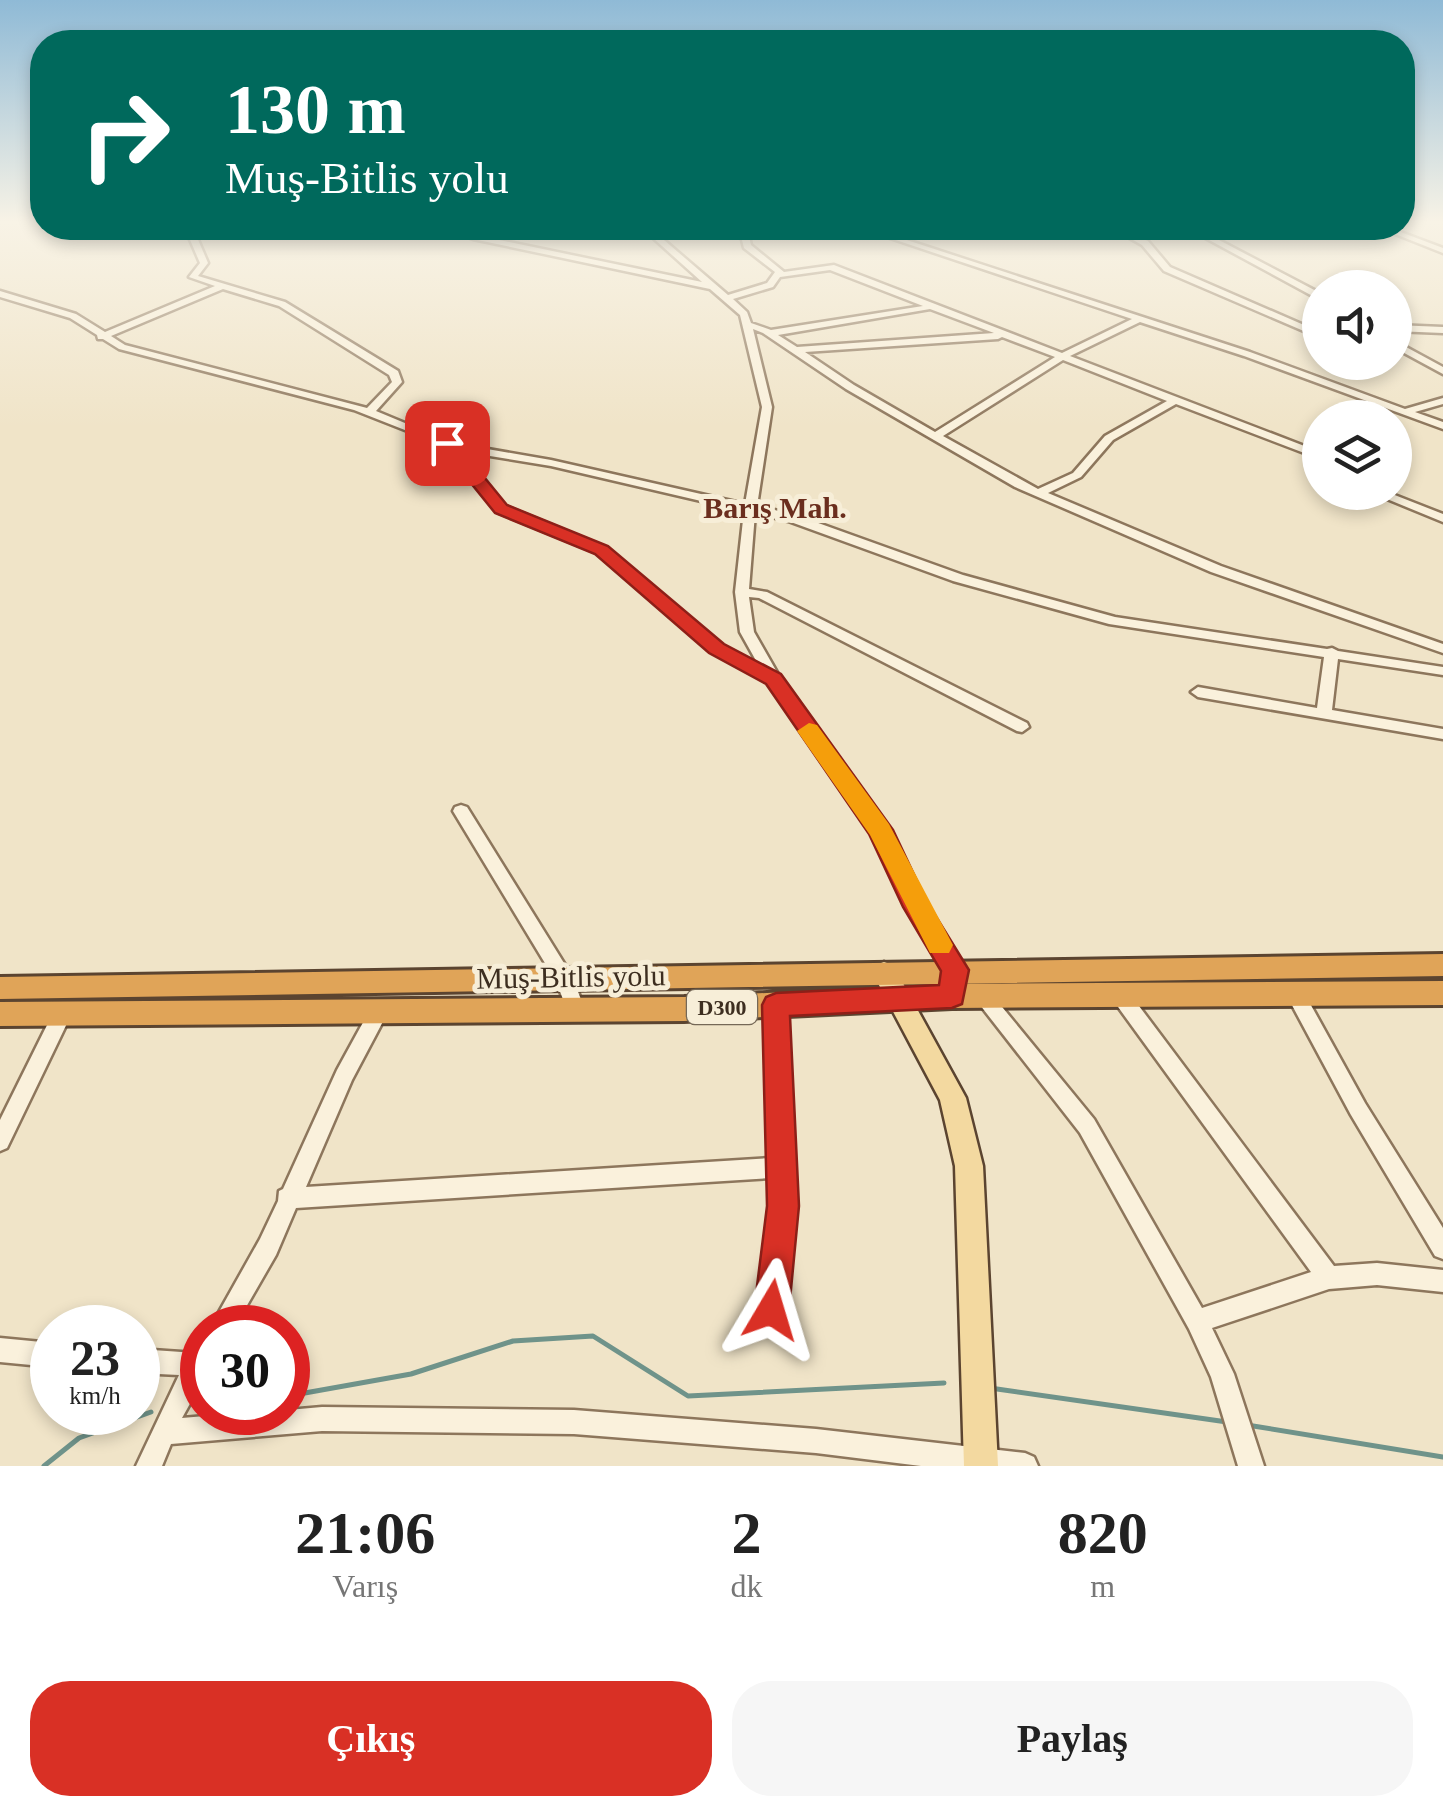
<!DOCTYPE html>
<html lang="tr">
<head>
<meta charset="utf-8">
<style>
	body { margin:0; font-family:Georgia,serif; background:#f6f6f6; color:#222; height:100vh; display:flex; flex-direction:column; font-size:38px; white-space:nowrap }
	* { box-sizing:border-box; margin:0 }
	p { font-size:32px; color:#767676 }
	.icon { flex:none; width:55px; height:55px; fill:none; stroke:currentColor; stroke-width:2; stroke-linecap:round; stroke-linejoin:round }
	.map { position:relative; height:1466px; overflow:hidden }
	.side { display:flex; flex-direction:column; background:#fff; flex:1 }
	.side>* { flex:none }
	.hud { position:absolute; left:30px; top:30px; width:1385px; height:210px; border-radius:40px; box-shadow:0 5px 15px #0003; background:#00695c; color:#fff; overflow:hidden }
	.fabs { position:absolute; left:1302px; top:270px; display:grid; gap:20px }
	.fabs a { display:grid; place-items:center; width:110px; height:110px; border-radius:50%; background:#fff; box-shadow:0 5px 15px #0003; font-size:50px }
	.speed { position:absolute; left:30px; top:1305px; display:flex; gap:20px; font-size:50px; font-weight:700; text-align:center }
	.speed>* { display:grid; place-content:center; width:130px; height:130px; border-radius:50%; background:#fff; box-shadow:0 5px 15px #0003; line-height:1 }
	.speed small { font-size:25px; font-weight:400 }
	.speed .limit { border:15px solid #d22; background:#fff; color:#111 }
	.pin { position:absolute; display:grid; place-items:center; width:85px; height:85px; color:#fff; margin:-42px; border-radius:20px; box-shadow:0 5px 15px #0006 }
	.me { position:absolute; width:110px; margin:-55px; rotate:7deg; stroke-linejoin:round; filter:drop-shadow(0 0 8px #0008) }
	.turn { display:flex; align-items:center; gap:35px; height:210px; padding:0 30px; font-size:45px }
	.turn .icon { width:130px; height:130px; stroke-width:2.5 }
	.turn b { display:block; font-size:70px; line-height:85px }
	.eta { display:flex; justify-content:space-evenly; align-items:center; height:170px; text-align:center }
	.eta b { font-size:60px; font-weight:700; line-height:70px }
	.primary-button { display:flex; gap:20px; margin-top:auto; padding:20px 30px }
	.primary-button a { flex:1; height:115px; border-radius:40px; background:#d93025; color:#fff; font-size:40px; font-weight:700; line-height:115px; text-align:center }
	.primary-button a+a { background:#f6f6f6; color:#222 }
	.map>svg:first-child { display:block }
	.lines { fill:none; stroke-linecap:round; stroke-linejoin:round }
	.stream { stroke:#6f938a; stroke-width:5 }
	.minor-casing { stroke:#8d765c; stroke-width:5 }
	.major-casing { stroke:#5b4430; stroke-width:5 }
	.highway-casing { stroke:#5b4430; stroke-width:6 }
	.minor { fill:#faf1dc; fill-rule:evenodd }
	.major { fill:#f3d9a0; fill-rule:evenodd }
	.highway { fill:#e0a458; fill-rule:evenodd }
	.route { fill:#d93025; stroke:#8d1f18; stroke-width:2.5 }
	.slow { fill:#f59e0b }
	.labels { text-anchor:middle; stroke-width:10; stroke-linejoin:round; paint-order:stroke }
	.shield { fill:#f7eed8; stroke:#756857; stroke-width:2.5 }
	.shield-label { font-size:22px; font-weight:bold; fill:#3d2e20 }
	.far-district-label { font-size:30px; font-weight:bold; fill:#6b2e1e; stroke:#f7eed8 }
	.near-street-label { font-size:30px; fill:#3d2e20; stroke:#f7eed8 }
</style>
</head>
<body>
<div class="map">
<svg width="1443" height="1466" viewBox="0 0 1443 1466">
	<rect width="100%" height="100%" fill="#f0e4c8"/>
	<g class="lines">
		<path class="stream" d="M990 1388 1227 1422
			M288 1396 411 1374 513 1341 593 1336 688 1396 944 1383
			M1247 1425 1443 1457
			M44 1466 79 1438 151 1412"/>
		<defs>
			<path id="minor" d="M185 228H193L208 263 198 276 285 302 398 371 402 382 376 411 453 443 551 460 745 504 762 407 740 315 710 289 473 239 441 228H452L475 235 702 282 642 228H650L728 295 767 283 775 272 744 248 739 228H747L751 245 784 272 834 265 1062 353 1132 319 860 228H870L1250 352 1405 409 1443 398V404L1415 412 1443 422V429L1244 356 1140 322 1070 356 1320 452V459L1176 404 1113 440 1081 477 1048 493 1221 566 1443 644V653L1211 572 1015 487 846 389 763 333 753 329 772 407 757 506 796 515 963 575 1115 617 1327 649 1332 648 1338 651 1443 667V675L1338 659 1332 710 1443 729V739L1198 697 1191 692 1198 687 1317 708 1324 657 1109 624 953 581 788 521 755 513 749 589 767 592 1027 723 1029 727 1022 732 1017 731 759 598 749 597 754 632 786 688 886 827 923 904 961 966 964 971 960 982 954 985 948 982 946 972 907 907 873 833 768 682 711 651 597 553 497 512 443 445 354 410 119 349 103 339H98L97 335 70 318 0 297V291L76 314 105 332 215 286 189 277 200 263ZM830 270 923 306 771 330 751 323 747 312 733 299 773 287 780 277ZM223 289 279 306 389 375 392 382 367 408 125 345 111 336ZM930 309 994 333 797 347 778 335ZM1002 337 1055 357 935 432 854 385 805 352 998 339ZM1063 360 1167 401 1105 436 1073 473 1038 489 943 436ZM459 451 551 466 744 511 735 592 740 632 759 666 721 645 605 547 505 506Z
				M1112 228H1121L1148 241 1170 267 1320 332V338L1164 271 1142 245Z
				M1187 228H1196L1320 293V300Z
				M1380 228H1390L1443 248V253Z
				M1395 325 1443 327V333L1395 331Z
				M1395 341 1443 367V374L1395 348Z
				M1370 492H1387L1443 514V522Z
				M461 805 467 807 572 976 585 1010 583 1016 576 1018 569 1016 557 983 453 811 455 807Z
				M1295 986 1302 989 1365 1103 1443 1228V1259L1435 1256 1351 1115 1286 994 1288 989Z
				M1120 987 1127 990 1334 1266 1377 1263 1443 1270V1292L1377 1285 1329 1289 1212 1328 1234 1374 1264 1466H1238L1211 1377 1189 1329 1080 1133 973 996 975 991 982 988 989 991 1094 1119 1202 1308 1311 1272 1113 1000 1111 995 1113 990Z
				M776 997 783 999 785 1005 794 1206 782 1309 779 1317 771 1320 763 1317 760 1309 772 1206 771 1178 296 1208 276 1255 234 1328H210L260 1239 278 1201 279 1191 283 1189 337 1070 372 1006 379 1004 386 1006 388 1012 352 1080 306 1187 771 1158 767 1005 769 999Z
				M63 1005 70 1007 72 1013 7 1148 0 1151V1120L56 1007Z
				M0 1338 52 1343V1367L0 1362Z
				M138 1349 196 1353 202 1350V1382L182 1418 252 1412H288V1410L322 1407 574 1410 816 1429 1025 1453 1034 1457 1038 1466H921L816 1453 574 1434 322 1431 171 1444 162 1466H136L179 1375 138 1373Z"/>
			<path id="major" d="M884 962 893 965 966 1098 983 1166 998 1466H964L955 1166 940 1100 872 972 875 965Z"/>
			<path id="highway" d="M1443 954V976L0 999V977Z
				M1443 981V1005L952 1008 684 1021 0 1026V1002L684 997 952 984Z"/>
		</defs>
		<use href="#minor" class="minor-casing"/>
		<use href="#major" class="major-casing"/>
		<use href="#highway" class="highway-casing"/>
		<use href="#minor" class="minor"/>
		<use href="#major" class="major"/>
		<use href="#highway" class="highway"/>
	</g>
	<linearGradient id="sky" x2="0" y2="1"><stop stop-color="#8fbad6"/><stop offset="0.52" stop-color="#f8f3e6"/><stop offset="1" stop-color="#f8f3e6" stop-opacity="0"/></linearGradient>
	<rect width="1443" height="427" fill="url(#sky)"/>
	<path class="route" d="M441 439H453L507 505 608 546 724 644 781 674 893 830 927 902 969 970 962 1004 952 1008 790 1016 799 1206 789 1310 784 1322 771 1327 759 1322 754 1310 767 1206 762 1005 766 997 776 993 939 985 941 971 903 907 869 834 766 684 709 653 595 554 495 513 441 446Z"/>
	<path class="slow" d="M809 723 817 725 889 824 953 945 949 953H930L870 835 797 731Z"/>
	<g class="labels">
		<rect class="shield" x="687" y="990" width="70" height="34" rx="8"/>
		<g class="shield-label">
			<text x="722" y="1015">D300</text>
		</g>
		<g class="far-district-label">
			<text x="775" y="518">Barış Mah.</text>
		</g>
		<g class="near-street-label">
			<text transform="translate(571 977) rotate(-1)" y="10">Muş-Bitlis yolu</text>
		</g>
	</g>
</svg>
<div class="fabs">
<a><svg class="icon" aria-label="sound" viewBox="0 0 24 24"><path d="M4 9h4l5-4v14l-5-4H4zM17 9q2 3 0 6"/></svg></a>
<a><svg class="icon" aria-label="layers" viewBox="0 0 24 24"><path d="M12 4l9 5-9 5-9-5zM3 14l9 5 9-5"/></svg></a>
</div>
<div class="speed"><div>23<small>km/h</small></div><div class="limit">30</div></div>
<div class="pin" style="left:447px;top:443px;background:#d93025"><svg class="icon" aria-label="arrive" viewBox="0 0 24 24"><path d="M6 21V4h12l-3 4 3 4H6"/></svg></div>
<svg class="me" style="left:771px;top:1310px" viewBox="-20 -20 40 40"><path d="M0-17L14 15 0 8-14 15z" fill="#d93025" stroke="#fff" stroke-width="4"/></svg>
<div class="hud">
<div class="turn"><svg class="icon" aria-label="right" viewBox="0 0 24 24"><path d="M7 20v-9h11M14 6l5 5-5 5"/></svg><div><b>130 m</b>Muş-Bitlis yolu</div></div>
</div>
</div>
<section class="side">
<div class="eta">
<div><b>21:06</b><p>Varış</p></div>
<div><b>2</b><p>dk</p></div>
<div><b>820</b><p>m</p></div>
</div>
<div class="primary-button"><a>Çıkış</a><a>Paylaş</a></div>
</section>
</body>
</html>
